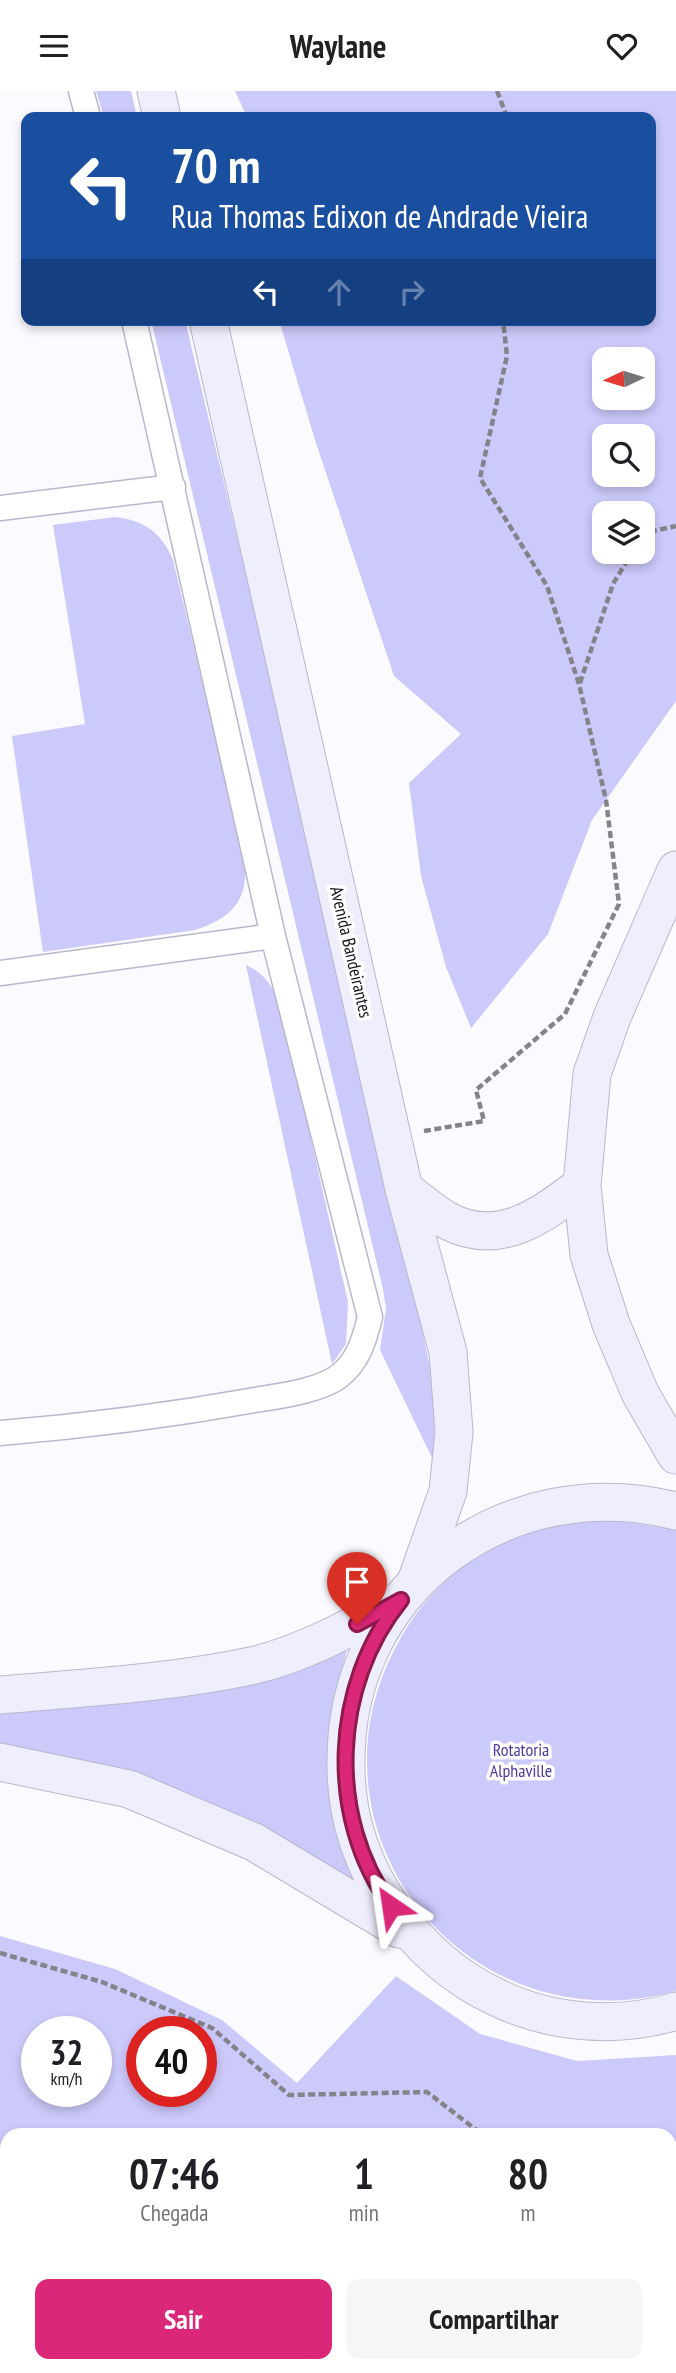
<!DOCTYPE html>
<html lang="pt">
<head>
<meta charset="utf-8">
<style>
	body { margin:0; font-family:"PT Sans Narrow",sans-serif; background:#f6f6f6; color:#202124; height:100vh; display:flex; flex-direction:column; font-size:26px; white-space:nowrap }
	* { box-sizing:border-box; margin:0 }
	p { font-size:23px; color:#757577 }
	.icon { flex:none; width:38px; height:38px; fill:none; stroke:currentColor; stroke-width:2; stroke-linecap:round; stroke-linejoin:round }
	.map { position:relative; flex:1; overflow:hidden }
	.sheet { position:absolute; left:0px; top:2037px; width:677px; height:245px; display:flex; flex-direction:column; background:#fff; border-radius:21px 21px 0 0; box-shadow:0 4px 10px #0003 }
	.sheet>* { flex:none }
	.hud { position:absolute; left:21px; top:21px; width:635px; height:214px; border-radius:14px; box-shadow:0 4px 10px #0003; background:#1a4fa0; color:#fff; overflow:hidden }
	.needle { width:46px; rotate:266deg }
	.buttons { position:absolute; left:592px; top:256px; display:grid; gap:14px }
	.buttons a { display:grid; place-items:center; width:63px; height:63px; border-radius:14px; background:#fff; box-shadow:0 4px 10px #0003; font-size:35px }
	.speed { position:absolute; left:21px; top:1925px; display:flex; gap:14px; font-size:35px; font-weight:700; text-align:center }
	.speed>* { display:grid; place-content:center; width:91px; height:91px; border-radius:50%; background:#fff; box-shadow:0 4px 10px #0003; line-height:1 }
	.speed small { font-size:18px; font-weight:400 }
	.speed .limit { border:10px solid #d22; background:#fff; color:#111 }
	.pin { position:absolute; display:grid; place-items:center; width:60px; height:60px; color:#fff; margin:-72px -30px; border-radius:50% 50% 50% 0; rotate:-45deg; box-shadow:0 0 7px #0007 }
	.pin .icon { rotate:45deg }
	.me { position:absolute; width:77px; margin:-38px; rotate:328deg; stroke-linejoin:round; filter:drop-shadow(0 0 5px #0008) }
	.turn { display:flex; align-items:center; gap:24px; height:147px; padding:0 35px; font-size:32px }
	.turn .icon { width:91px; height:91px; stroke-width:2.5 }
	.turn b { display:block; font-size:49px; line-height:60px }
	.lanes { display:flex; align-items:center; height:66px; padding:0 35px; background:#0003; justify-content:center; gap:35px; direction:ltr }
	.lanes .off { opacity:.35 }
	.eta { display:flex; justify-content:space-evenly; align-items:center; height:119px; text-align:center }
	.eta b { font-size:42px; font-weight:600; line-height:49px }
	.action { display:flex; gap:14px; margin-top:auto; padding:14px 35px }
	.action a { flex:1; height:80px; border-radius:14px; background:#db2777; color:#fff; font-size:28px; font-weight:600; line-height:80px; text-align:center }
	.action a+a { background:#f6f6f6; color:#202124 }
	header { display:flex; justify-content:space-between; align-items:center; height:91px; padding:0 35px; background:#fff; font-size:32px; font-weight:600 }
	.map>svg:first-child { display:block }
	.green { fill:#ccc9fb; fill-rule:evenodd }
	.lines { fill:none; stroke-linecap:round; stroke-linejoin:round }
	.street-casing { stroke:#b8b7cc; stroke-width:27 }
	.secondary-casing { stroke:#b8b7cc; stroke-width:39 }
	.path { stroke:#848389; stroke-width:4.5; stroke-dasharray:7 3.5; stroke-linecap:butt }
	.street { stroke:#fff; stroke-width:24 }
	.secondary { stroke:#efeefd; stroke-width:37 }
	.route-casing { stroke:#8e194d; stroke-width:18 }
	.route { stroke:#db2777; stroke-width:12 }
	.labels { text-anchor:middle; stroke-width:7; stroke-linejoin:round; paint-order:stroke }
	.street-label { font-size:18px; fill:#15141c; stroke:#fff }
	.park-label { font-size:18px; fill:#4e399f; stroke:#fff }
</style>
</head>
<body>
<header><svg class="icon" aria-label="menu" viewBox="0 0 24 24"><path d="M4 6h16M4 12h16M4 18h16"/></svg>Waylane<svg class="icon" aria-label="heart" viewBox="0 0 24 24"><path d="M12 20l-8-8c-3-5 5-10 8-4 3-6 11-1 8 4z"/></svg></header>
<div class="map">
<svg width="676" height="2282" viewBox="0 0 676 2282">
	<rect width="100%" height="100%" fill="#fbfaff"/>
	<path class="green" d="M96 0H131L137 26H104Z
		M235 0H676V610L592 729 548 843 471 937 446 876 421 785 409 692 461 643 394 585 315 349 279 229H651V26H247ZM604 268H642V306H604ZM604 345H642V383H604ZM604 422H642V460H604Z
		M151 229H185L376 1027 434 1294 435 1373 380 1259 386 1218 383 1198Z
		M115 426C144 429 162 442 173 469L245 769C248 810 233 826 195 839L43 861 12 645 85 633 53 434Z
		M246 874C266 883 274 897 281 917L348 1211 346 1253 332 1273Z
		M609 1428 676 1439V1900C467 1958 293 1740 399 1550 422 1507 461 1470 506 1450 539 1435 574 1432 609 1428Z
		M347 1558 331 1626 328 1676 357 1793 0 1657V1623L68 1617 285 1584Z
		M0 1845 115 1878 222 1929 297 1992 396 1885 480 1943 577 1970 676 1964V2282H0ZM37 1941H96V2000H37ZM142 1941H201V2000H142ZM670 2044V2275H7V2044Z"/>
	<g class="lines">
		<defs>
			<path id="street" d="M81 0 88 26
				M0 417 173 396
				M0 882 273 845
				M0 1342C86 1335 171 1324 255 1309 278 1305 319 1300 338 1286 358 1271 364 1250 370 1226L273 845 134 229"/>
			<path id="secondary" d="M156 0 162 26
				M208 229 404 1098 448 1261 454 1341 448 1400 416 1491
				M676 779 612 926 592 983 582 1094 589 1164 611 1233 640 1302 676 1364
				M404 1098C418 1108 433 1122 448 1130 500 1157 542 1124 582 1094
				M676 1420C506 1377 343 1497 346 1675 346 1727 363 1777 393 1818 421 1857 453 1886 496 1906 551 1933 618 1938 676 1920
				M0 1604C85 1597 172 1592 255 1574 305 1562 353 1535 397 1511
				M0 1671 129 1698 254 1751 399 1838"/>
		</defs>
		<use href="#street" class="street-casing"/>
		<use href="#secondary" class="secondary-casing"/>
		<path class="path" d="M497 0 507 26
			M642 446 644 442 676 435
			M580 592 613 493 633 460
			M424 1040 484 1030 476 999 565 923 619 813 606 709 579 593 547 495 480 387 507 265 503 229
			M0 1862 102 1891 212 1937 289 2004 427 2001 483 2044
			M670 2106 676 2104"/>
		<use href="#street" class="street"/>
		<use href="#secondary" class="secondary"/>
	</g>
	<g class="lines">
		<defs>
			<path id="route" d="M357 1533 401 1509C332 1594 326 1726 391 1815"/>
		</defs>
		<use href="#route" class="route-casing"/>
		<use href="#route" class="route"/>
	</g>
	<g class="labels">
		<g class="street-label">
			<text transform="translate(351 861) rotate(77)" y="6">Avenida Bandeirantes</text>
		</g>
		<g class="park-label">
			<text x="521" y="1665">Rotatoria<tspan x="521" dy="21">Alphaville</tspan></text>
		</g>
	</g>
</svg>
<div class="buttons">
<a><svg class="needle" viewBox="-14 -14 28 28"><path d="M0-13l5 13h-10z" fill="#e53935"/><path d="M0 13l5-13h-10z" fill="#757577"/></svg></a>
<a><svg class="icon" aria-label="search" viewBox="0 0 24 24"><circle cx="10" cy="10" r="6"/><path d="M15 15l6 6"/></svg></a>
<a><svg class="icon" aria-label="layers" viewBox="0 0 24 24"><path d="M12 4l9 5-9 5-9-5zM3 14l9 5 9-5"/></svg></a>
</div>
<div class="speed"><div>32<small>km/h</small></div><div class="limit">40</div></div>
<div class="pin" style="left:357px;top:1533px;background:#d93025"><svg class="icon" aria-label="arrive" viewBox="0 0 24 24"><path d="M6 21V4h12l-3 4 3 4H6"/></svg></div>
<svg class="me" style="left:391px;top:1815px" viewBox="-20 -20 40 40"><path d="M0-17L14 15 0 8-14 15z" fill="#db2777" stroke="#fff" stroke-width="4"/></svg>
<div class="hud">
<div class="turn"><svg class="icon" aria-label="left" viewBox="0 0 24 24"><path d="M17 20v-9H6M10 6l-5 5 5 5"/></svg><div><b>70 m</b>Rua Thomas Edixon de Andrade Vieira</div></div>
<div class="lanes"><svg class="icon" aria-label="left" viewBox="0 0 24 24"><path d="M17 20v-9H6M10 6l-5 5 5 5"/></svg><svg class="icon off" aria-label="ahead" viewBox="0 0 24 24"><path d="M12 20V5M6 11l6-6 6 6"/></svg><svg class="icon off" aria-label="right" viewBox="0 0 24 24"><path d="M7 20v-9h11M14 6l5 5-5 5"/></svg></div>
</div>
<section class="sheet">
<div class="eta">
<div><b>07:46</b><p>Chegada</p></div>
<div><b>1</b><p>min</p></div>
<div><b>80</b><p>m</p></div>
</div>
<div class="action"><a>Sair</a><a>Compartilhar</a></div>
</section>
</div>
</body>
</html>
